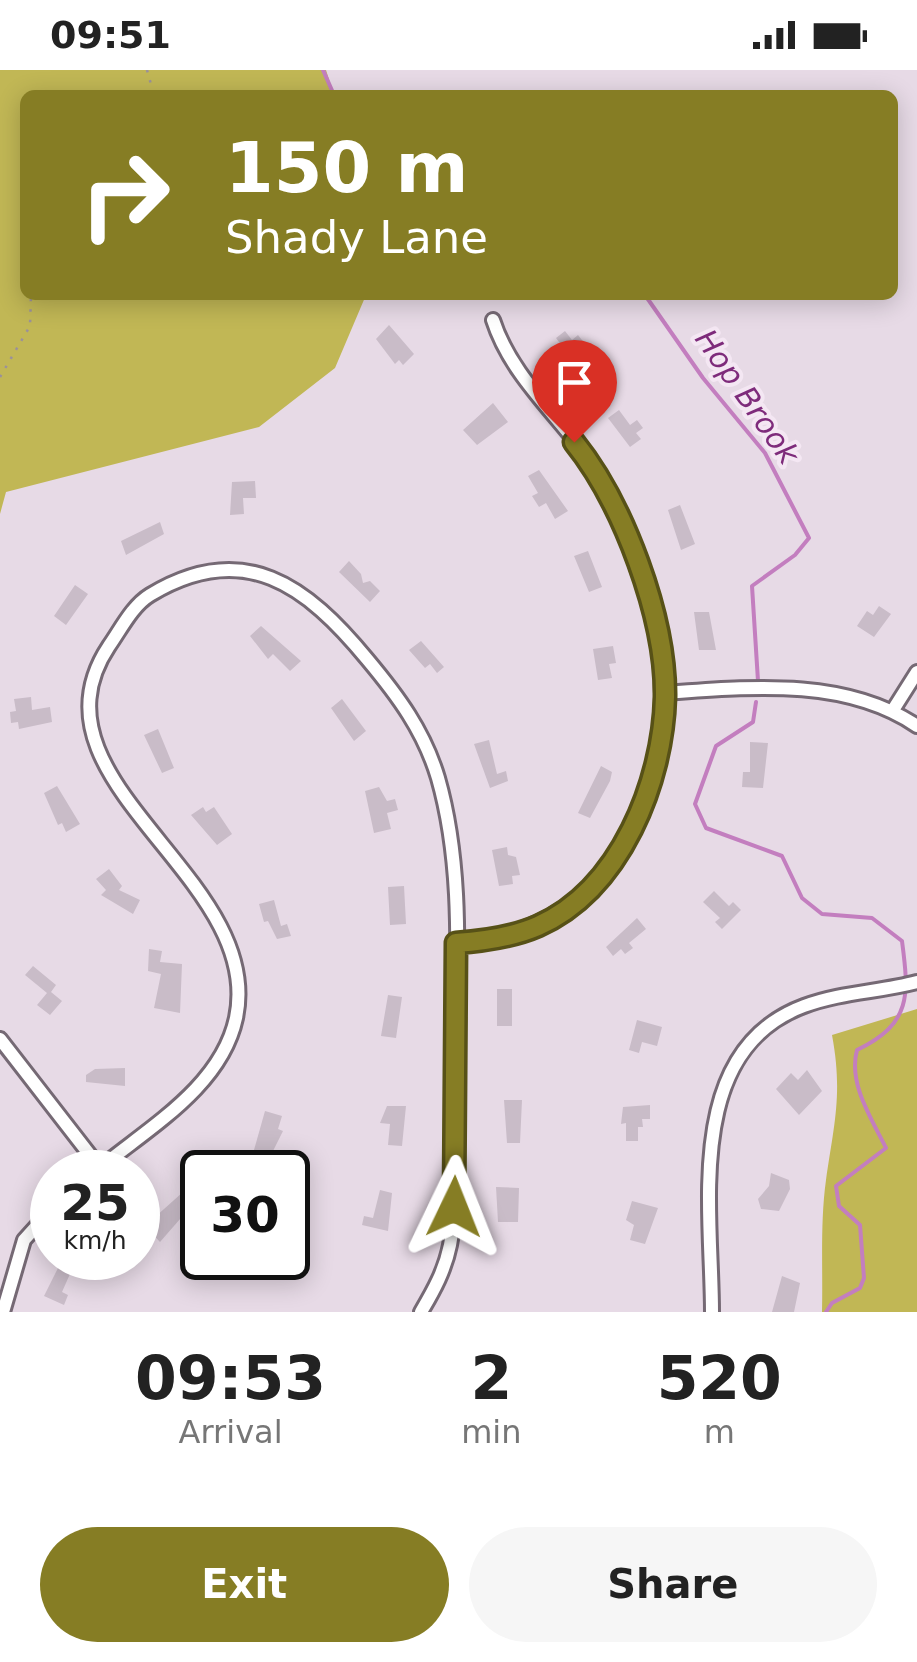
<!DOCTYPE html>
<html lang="en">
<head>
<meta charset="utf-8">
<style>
	body { margin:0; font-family:"DejaVu Sans",sans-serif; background:#f6f6f6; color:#222; height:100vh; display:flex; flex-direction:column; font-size:38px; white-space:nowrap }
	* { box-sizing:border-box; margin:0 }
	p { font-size:32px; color:#767676 }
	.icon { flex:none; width:55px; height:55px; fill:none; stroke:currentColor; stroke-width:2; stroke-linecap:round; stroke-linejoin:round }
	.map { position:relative; height:1242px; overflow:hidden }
	.side { display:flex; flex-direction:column; background:#fff; flex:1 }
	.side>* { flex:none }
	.top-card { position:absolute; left:20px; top:20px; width:878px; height:210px; border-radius:15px; box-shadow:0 5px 25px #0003; background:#867d24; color:#fff; overflow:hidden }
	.speed { position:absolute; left:30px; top:1080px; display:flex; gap:20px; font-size:50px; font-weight:700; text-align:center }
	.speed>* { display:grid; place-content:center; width:130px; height:130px; border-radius:50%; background:#fff; box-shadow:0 5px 25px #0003; line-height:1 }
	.speed small { font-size:25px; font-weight:400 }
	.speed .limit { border:5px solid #111; border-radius:15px; background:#fff; color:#111 }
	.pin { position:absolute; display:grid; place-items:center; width:85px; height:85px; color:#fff; margin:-102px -42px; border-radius:50% 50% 50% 0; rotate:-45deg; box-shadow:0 0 10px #0007 }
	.pin .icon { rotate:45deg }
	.me { position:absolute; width:110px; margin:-55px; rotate:2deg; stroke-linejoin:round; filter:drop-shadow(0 0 8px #0008) }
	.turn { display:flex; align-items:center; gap:35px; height:210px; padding:0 40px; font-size:45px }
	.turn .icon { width:130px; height:130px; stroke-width:2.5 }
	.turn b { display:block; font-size:70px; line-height:85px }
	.eta { display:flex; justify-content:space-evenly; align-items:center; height:170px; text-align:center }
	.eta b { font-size:60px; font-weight:800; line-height:70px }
	.action { display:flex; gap:20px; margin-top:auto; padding:20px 40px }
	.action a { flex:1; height:115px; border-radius:60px; background:#867d24; color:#fff; font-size:40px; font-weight:800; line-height:115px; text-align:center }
	.action a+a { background:#f6f6f6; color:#222 }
	.status { display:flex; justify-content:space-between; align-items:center; height:70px; padding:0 50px; background:#fff; direction:ltr }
	.status svg { height:28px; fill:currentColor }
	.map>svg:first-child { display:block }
	.green { fill:#c1b755 }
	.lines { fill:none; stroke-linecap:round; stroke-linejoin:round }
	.stream { stroke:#c37ebf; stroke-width:4 }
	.building { fill:#c9bcc8 }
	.street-casing { stroke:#756974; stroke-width:18 }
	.path { stroke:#9b919a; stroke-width:2.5; stroke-dasharray:2.5 8; stroke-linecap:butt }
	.street { stroke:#fff; stroke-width:12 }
	.route-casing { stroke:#575117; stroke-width:25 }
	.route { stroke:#867d24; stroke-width:18 }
	.labels { text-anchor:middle; stroke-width:8; stroke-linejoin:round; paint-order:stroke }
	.water-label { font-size:30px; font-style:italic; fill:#7e2b7b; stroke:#f4e7f3 }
</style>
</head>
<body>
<div class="status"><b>09:51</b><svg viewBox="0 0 49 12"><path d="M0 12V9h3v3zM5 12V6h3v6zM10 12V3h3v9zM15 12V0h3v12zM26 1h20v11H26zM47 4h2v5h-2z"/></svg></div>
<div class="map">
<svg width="917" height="1242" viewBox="0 0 917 1242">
	<rect width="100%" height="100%" fill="#e7dae6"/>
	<path class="green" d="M0 0H326L334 25H25V225H366L335 298 259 357 6 422 0 444Z
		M917 939V1242H822C823 1199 820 1153 826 1110 834 1054 843 1024 832 965Z"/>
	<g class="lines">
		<path class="stream" d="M323 0 334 25
			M645 225 703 308 765 383 809 468 795 485 752 516 758 611
			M756 632 753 652 716 676 695 734 706 758 782 786 802 828 822 844 872 848 902 871C909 924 912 954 857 980 848 1013 871 1048 886 1078L836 1116 839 1136 860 1155 864 1208 860 1218 832 1233 826 1242"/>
	</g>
	<path class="building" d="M389 255 414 284 403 295 399 290 395 294 376 269Z
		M565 261 572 270 578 265 585 274 579 279 588 290 572 303 563 291 569 285 556 268Z
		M493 333 508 352 477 375 463 360Z
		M619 340 630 355 637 350 643 358 636 363 641 369 630 377 608 348Z
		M539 400 568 441 555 449 546 433 539 437 532 426 538 423 528 406Z
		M255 411 256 428H243L244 444 230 445 232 412Z
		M680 435 695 474 681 480 668 440Z
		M160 452 164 464 126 485 121 471Z
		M588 481 602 517 589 522 574 486Z
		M349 491 361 504 363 513 370 511 380 521 370 532 339 502Z
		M75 515 88 524 66 555 54 546Z
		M879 536 891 544 874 567 857 556 867 541 873 545Z
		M694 542H709L716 580H699Z
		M261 556 301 591 290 601 273 584 268 589 250 566Z
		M421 571 444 597 437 603 430 594 425 598 409 580Z
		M613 576 616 593 609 594 612 608 598 610 593 579Z
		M31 627 32 640 50 637 52 652 19 659 18 652 11 653 10 642 16 641 14 629Z
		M342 629 366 661 354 671 331 638Z
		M158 659 174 698 162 703 144 665Z
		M489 670 497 704 506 701 508 711 490 718 474 674Z
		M750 672 768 673 763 718 742 717 743 702H750Z
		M601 696 612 702 610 711 590 748 578 743Z
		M57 716 80 754 66 762 62 753 58 755 44 723Z
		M379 717 387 731 395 729 398 740 387 743 391 759 374 763 365 721Z
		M203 737 206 742 214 737 232 764 217 775 191 745Z
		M507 777 508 785 516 787 520 805 512 806 513 814 499 816 492 780Z
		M109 799 122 816 119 820 140 830 133 844 101 825 106 820 96 809Z
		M404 816 406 854 390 855 388 817Z
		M714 821 729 836 733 832 741 840 722 859 715 852 720 848 703 832Z
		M274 830 281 856 287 854 291 866 277 869 268 851 264 852 259 834Z
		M637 848 646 859 629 873 633 878 625 884 621 879 613 886 606 877Z
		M149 879 162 881 160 892 182 894 180 943 154 938 161 904 148 901Z
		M33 896 56 915 51 922 62 931 50 945 37 935 47 923 25 905Z
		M497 919H512V956H497Z
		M388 925 402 927 396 968 381 966Z
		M637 950 662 957 657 976 642 972 639 983 629 980Z
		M125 998V1016L86 1012V1005L95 999Z
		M807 1000 822 1021 799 1045 776 1019 791 1003 798 1010Z
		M504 1030H522L520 1073H507Z
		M650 1035V1049H642L643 1057H638V1071H626V1053L621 1054 623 1037Z
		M387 1036H406L402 1076 388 1075 390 1054 380 1053Z
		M265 1041 282 1046 278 1059 283 1061 268 1091 252 1087Z
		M771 1103 789 1110 790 1119 779 1141 761 1139 758 1129 769 1116Z
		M496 1117 519 1118 518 1152H498Z
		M380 1120 392 1123 388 1161 362 1155 364 1146 373 1148Z
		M183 1122 194 1133 160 1172 145 1156Z
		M632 1131 658 1138 645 1174 630 1170 634 1155 626 1150Z
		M63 1188H77L62 1222 68 1225 64 1235 44 1226Z
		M782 1206 800 1213 794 1242H772Z"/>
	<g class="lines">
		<defs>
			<path id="street" d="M665 623C749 617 845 607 917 656
				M893 640 917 602
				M456 873C672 855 700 615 623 452 614 432 603 410 591 392 558 345 511 306 493 250
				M0 969 100 1098
				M95 1102C146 1059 221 1018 236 948 266 806 19 711 109 576 121 559 132 536 150 525 244 468 307 516 367 589 398 626 424 661 438 708 465 802 456 905 456 1002 456 1059 461 1119 450 1175 445 1200 434 1220 421 1242
				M3 1242 24 1170 52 1139
				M712 1242C712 1139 683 981 804 936 841 922 880 922 917 912"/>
		</defs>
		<use href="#street" class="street-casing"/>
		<path class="path" d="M147 0 154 25
			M0 307 30 256 31 225"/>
		<use href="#street" class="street"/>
	</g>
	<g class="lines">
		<defs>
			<path id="route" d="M454 1137 456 873C484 871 513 867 538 856 621 819 663 711 665 627 666 547 623 433 574 372"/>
		</defs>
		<use href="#route" class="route-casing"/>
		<use href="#route" class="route"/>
	</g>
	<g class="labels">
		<g class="water-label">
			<text transform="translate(747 327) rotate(55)" y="10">Hop Brook</text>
		</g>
	</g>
</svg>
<div class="speed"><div>25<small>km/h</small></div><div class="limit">30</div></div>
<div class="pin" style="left:574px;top:372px;background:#d93025"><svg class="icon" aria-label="arrive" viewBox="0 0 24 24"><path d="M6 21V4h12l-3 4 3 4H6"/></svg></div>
<svg class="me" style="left:454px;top:1137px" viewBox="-20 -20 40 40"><path d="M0-17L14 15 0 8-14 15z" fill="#867d24" stroke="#fff" stroke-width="4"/></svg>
<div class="top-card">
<div class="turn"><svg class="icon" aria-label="right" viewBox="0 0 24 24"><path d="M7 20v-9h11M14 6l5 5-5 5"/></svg><div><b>150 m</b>Shady Lane</div></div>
</div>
</div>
<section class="side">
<div class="eta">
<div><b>09:53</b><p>Arrival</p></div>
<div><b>2</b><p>min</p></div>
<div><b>520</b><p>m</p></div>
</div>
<div class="action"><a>Exit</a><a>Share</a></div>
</section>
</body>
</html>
